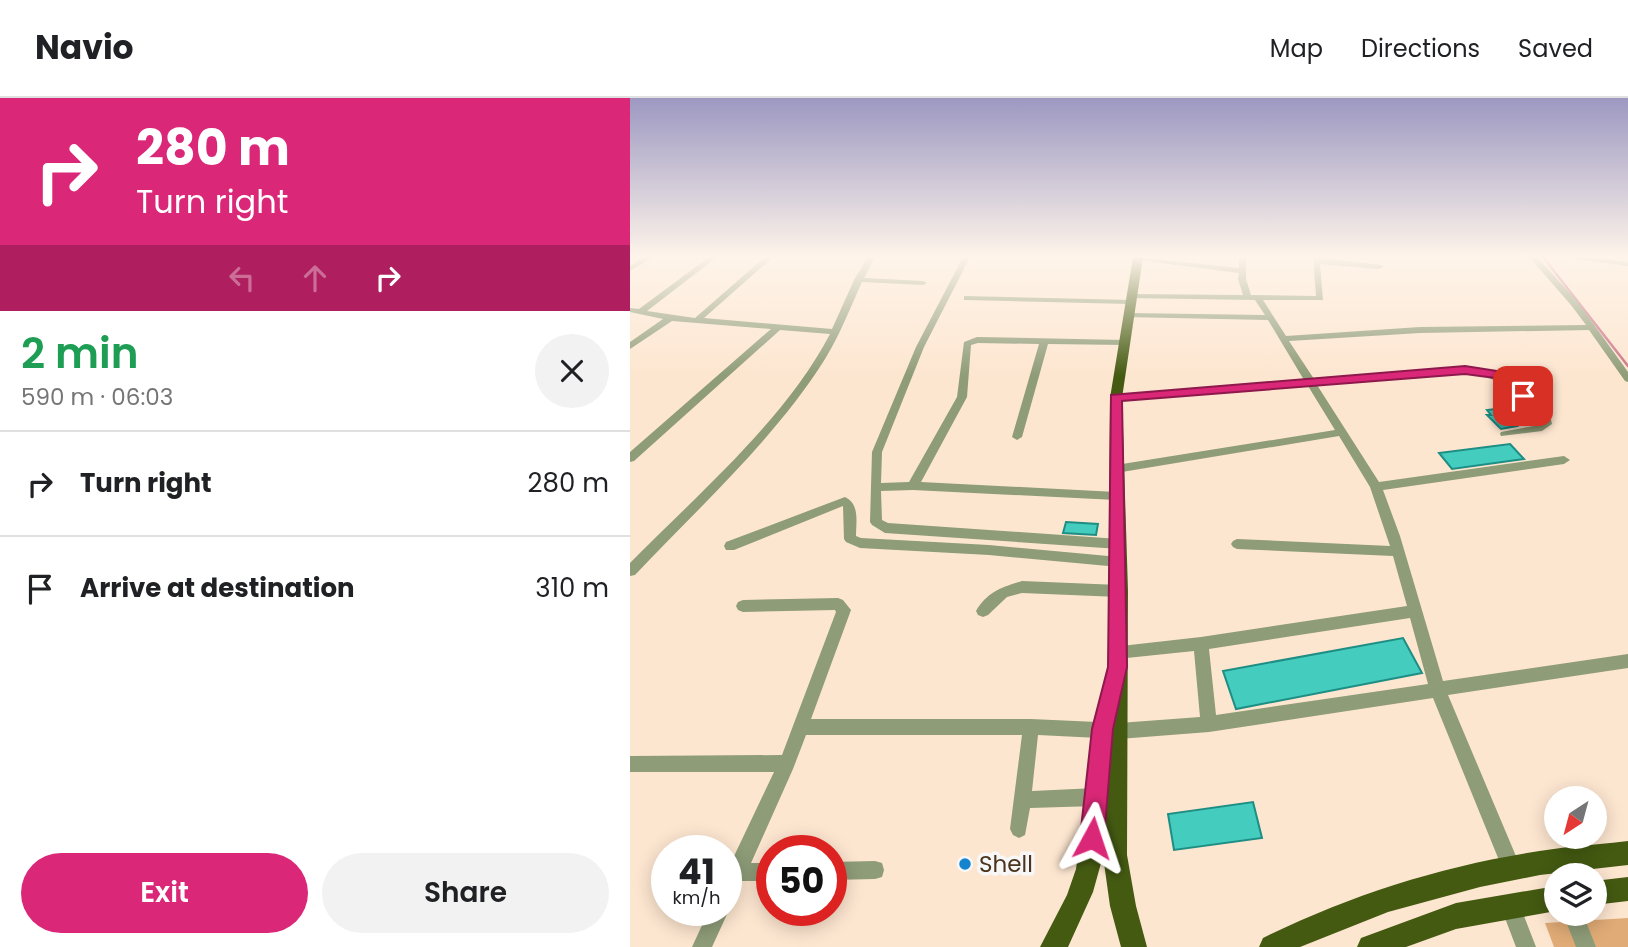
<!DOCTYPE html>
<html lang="en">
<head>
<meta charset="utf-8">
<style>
	body { margin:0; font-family:Poppins,sans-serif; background:#f2f2f2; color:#202124; height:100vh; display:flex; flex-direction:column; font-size:26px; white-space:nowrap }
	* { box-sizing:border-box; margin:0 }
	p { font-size:23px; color:#757577 }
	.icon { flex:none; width:38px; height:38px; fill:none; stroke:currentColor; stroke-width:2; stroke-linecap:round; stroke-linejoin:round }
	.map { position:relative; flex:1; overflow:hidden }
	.drawer { display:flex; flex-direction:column; background:#fff; width:630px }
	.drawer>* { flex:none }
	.guide { background:#db2777; color:#fff; overflow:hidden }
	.needle { width:46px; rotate:216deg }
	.tools { position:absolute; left:914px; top:688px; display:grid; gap:14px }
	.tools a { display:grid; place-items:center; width:63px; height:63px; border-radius:50%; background:#fff; box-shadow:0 4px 18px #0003; font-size:35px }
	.speed { position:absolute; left:21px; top:737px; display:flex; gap:14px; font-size:35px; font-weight:700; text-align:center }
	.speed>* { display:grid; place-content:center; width:91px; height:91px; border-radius:50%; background:#fff; box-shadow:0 4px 18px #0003; line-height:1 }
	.speed small { font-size:18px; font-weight:400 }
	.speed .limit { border:10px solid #d22; background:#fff; color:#111 }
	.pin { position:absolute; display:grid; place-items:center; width:60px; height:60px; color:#fff; margin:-30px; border-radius:14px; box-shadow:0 4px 10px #0006 }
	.me { position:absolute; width:77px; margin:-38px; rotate:5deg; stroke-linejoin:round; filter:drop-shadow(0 0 5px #0008) }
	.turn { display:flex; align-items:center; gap:24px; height:147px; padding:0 21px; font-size:32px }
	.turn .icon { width:91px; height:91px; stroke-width:2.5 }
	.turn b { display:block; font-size:49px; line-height:60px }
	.lanes { display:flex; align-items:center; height:66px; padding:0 21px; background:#0003; justify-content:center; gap:35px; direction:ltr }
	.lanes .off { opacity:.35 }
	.round { display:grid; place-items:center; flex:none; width:74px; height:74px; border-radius:37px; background:#f2f2f2 }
	.headline { display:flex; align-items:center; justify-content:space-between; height:119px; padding:0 21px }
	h1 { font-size:42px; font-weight:600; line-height:52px; color:#1e9e55 }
	.cta { display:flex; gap:14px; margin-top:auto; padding:14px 21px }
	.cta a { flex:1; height:80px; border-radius:42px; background:#db2777; color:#fff; font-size:28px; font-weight:600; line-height:80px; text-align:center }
	.cta a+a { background:#f2f2f2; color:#202124 }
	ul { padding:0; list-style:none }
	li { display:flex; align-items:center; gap:21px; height:105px; padding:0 21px; border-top:2px solid #e0e0e0 }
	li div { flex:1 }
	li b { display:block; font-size:26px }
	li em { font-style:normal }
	header { display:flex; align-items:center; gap:42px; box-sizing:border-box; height:98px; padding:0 35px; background:#fff; border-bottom:2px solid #e0e0e0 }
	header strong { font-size:33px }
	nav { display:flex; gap:38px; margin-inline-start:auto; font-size:24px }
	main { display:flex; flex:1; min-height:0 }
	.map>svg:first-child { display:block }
	.green { fill:#e0ab76 }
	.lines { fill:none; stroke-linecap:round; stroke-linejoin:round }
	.stream { stroke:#cb6f86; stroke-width:2.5 }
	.building { fill:#44cdbf; stroke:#1e8e84; stroke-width:2 }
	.minor { fill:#8e9c78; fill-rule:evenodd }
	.major { fill:#445a11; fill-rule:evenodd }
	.route { fill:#db2777; stroke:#8e194d; stroke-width:2 }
	.poi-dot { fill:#1584ce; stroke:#f7f7f7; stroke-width:2.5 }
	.labels { text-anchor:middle; stroke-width:7; stroke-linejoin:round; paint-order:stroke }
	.near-poi-label { font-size:23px; fill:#4b341d; stroke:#f7f7f7; text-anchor:start }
</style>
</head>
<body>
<header>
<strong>Navio</strong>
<nav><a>Map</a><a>Directions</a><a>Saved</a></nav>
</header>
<main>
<section class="drawer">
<div class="guide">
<div class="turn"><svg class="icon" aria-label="right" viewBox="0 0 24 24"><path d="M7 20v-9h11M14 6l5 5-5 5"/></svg><div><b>280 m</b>Turn right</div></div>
<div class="lanes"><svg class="icon off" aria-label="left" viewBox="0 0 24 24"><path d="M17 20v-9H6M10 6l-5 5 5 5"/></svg><svg class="icon off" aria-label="ahead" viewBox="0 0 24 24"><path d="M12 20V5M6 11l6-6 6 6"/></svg><svg class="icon" aria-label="right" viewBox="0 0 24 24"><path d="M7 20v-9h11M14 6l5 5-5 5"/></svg></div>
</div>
<div class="headline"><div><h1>2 min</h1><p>590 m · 06:03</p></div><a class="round"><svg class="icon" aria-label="close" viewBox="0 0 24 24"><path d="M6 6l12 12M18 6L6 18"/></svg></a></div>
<ul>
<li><svg class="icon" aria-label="right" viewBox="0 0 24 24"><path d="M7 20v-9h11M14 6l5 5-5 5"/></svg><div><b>Turn right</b></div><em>280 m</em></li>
<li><svg class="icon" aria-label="arrive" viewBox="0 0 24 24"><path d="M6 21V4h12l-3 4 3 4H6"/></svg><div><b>Arrive at destination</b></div><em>310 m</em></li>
</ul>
<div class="cta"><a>Exit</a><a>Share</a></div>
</section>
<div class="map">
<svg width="998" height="849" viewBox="0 0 998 849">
	<rect width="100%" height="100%" fill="#fde6d0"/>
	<path class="green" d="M998 820V849H924L915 825Z"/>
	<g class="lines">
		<path class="stream" d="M913 159 998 268"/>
	</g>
	<path class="building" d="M875 310 890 325 885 326 887 328 871 331 857 317H861L857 312Z
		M880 346 894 361 822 371 809 355Z
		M436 424 468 426 466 437 433 435Z
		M773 540 792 575 606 611 593 573Z
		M623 704 632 740 544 752 538 716Z"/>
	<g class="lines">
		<path class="minor" d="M14 159H23L0 173V168Z
			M79 159H87L17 213 65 220 135 159H143L74 220 202 231 224 182 238 159H245L234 180 293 183 297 185 293 187 232 184C220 210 210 237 195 261 144 342 70 408 5 477L0 478V465C68 396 155 322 200 236L150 232 4 363 0 364V354L141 231 42 223 0 251V244L33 221 0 214V210L9 211Z
			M333 159H340L294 249 252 354 251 385 279 384 327 299 334 244 347 239 494 242 498 245 497 247 418 246 392 339 387 342 382 339 409 246 348 245 341 247 337 299 291 384 486 394 492 398 486 402 283 392 251 393 252 422 258 425 489 441 493 443 495 446 493 449 489 451 255 435 242 427 240 424 242 354 286 249Z
			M505 159 609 170V159H616V181L621 197 686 198 683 159 752 167 753 169 749 171 690 166 693 202H633L656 238 790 229 956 227 941 207 899 159H907L947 203 998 274V284L995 283 959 232 790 235 659 243 684 281 835 269C876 274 897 290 921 322L922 326 912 333 871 338 870 336 871 334 909 327 911 323C888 295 873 279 835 275L687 287 749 384 934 358 940 362 934 366 753 392 770 438 813 583 998 556V570L818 597 891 770 889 777 882 779 875 777 803 600 579 634 489 641 408 637 402 693 466 690 472 693 475 699 472 705 466 708 400 710 395 737 389 740 383 737 380 731 392 637H176L163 671 121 765H142V783H112L103 804 97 806 99 812 82 849H62L79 812H96V775L144 674H0V658L152 657 206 514 205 512 113 514 108 512 106 508 108 504 113 502 208 500 213 502 221 512 181 621H401L489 625 570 619 564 553 487 561 482 559 480 554 482 549 571 539 777 508 763 458 607 451 603 449 601 446 603 443 607 441 760 448 740 389 709 338 486 375 482 374 480 371 486 367 705 332 678 288 483 302 481 300 486 297 674 282 638 222 496 219 495 217 499 215 635 217 625 202 499 200 498 198 502 196 613 197 608 181 609 175 508 162H505ZM780 520 798 586 586 617 579 551Z
			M940 159H959L998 164V168L944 161Z
			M334 198 501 202 505 204 501 206 337 202H334Z
			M215 399C230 406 226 424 226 438L231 440 359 447 489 459 494 460 496 464 494 468 489 469 359 457 230 450 216 444 214 441 213 408 104 452H96L94 448 96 444Z
			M392 483 489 487 494 489 496 493 494 497 489 499 392 495 377 499 358 517 353 519 348 517 346 513C357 494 372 489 392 483Z
			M245 763 252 765 254 772 252 779 245 781 201 782V764Z
			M880 797 887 800 906 849H886L870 807 873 800Z
			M933 816H953L966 849H946Z"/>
		<path class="major" d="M503 159H513L492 300 498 493 497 757 506 808 517 849H491L480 808 473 758 463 794 438 849H410L437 797 446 771 464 633 472 592 478 584 480 300Z
			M998 743V767L910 777 850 789 758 814 670 849H629L633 840C716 799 805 770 897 755 930 749 964 747 998 743Z
			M998 779V803L964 807V783Z
			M926 788V813L826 831 776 849H727L731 840 826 805Z"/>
	</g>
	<linearGradient id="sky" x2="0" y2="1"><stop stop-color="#9c98c1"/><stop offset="0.57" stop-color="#fef4ea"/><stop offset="1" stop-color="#fef4ea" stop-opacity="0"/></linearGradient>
	<rect width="998" height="278" fill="url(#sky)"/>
	<path class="route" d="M835 268 873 274 900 298 889 301 865 280 835 276 492 303 497 569 483 631 474 740 471 749 462 752 454 749 450 740 462 631 478 569 481 297Z"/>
	<circle class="poi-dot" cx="335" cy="766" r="7"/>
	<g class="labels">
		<g class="near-poi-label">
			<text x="349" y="774">Shell</text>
		</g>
	</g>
</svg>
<div class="tools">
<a><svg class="needle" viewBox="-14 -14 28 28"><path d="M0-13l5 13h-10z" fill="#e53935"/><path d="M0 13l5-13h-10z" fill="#757577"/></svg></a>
<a><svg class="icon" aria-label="layers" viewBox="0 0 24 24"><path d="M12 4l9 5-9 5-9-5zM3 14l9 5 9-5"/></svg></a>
</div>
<div class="speed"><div>41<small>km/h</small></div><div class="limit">50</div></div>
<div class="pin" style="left:893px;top:298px;background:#d93025"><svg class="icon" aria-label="arrive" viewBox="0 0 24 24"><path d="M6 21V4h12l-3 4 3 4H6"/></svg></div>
<svg class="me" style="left:462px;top:740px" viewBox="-20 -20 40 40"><path d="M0-17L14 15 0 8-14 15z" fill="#db2777" stroke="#fff" stroke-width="4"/></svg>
</div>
</main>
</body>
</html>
